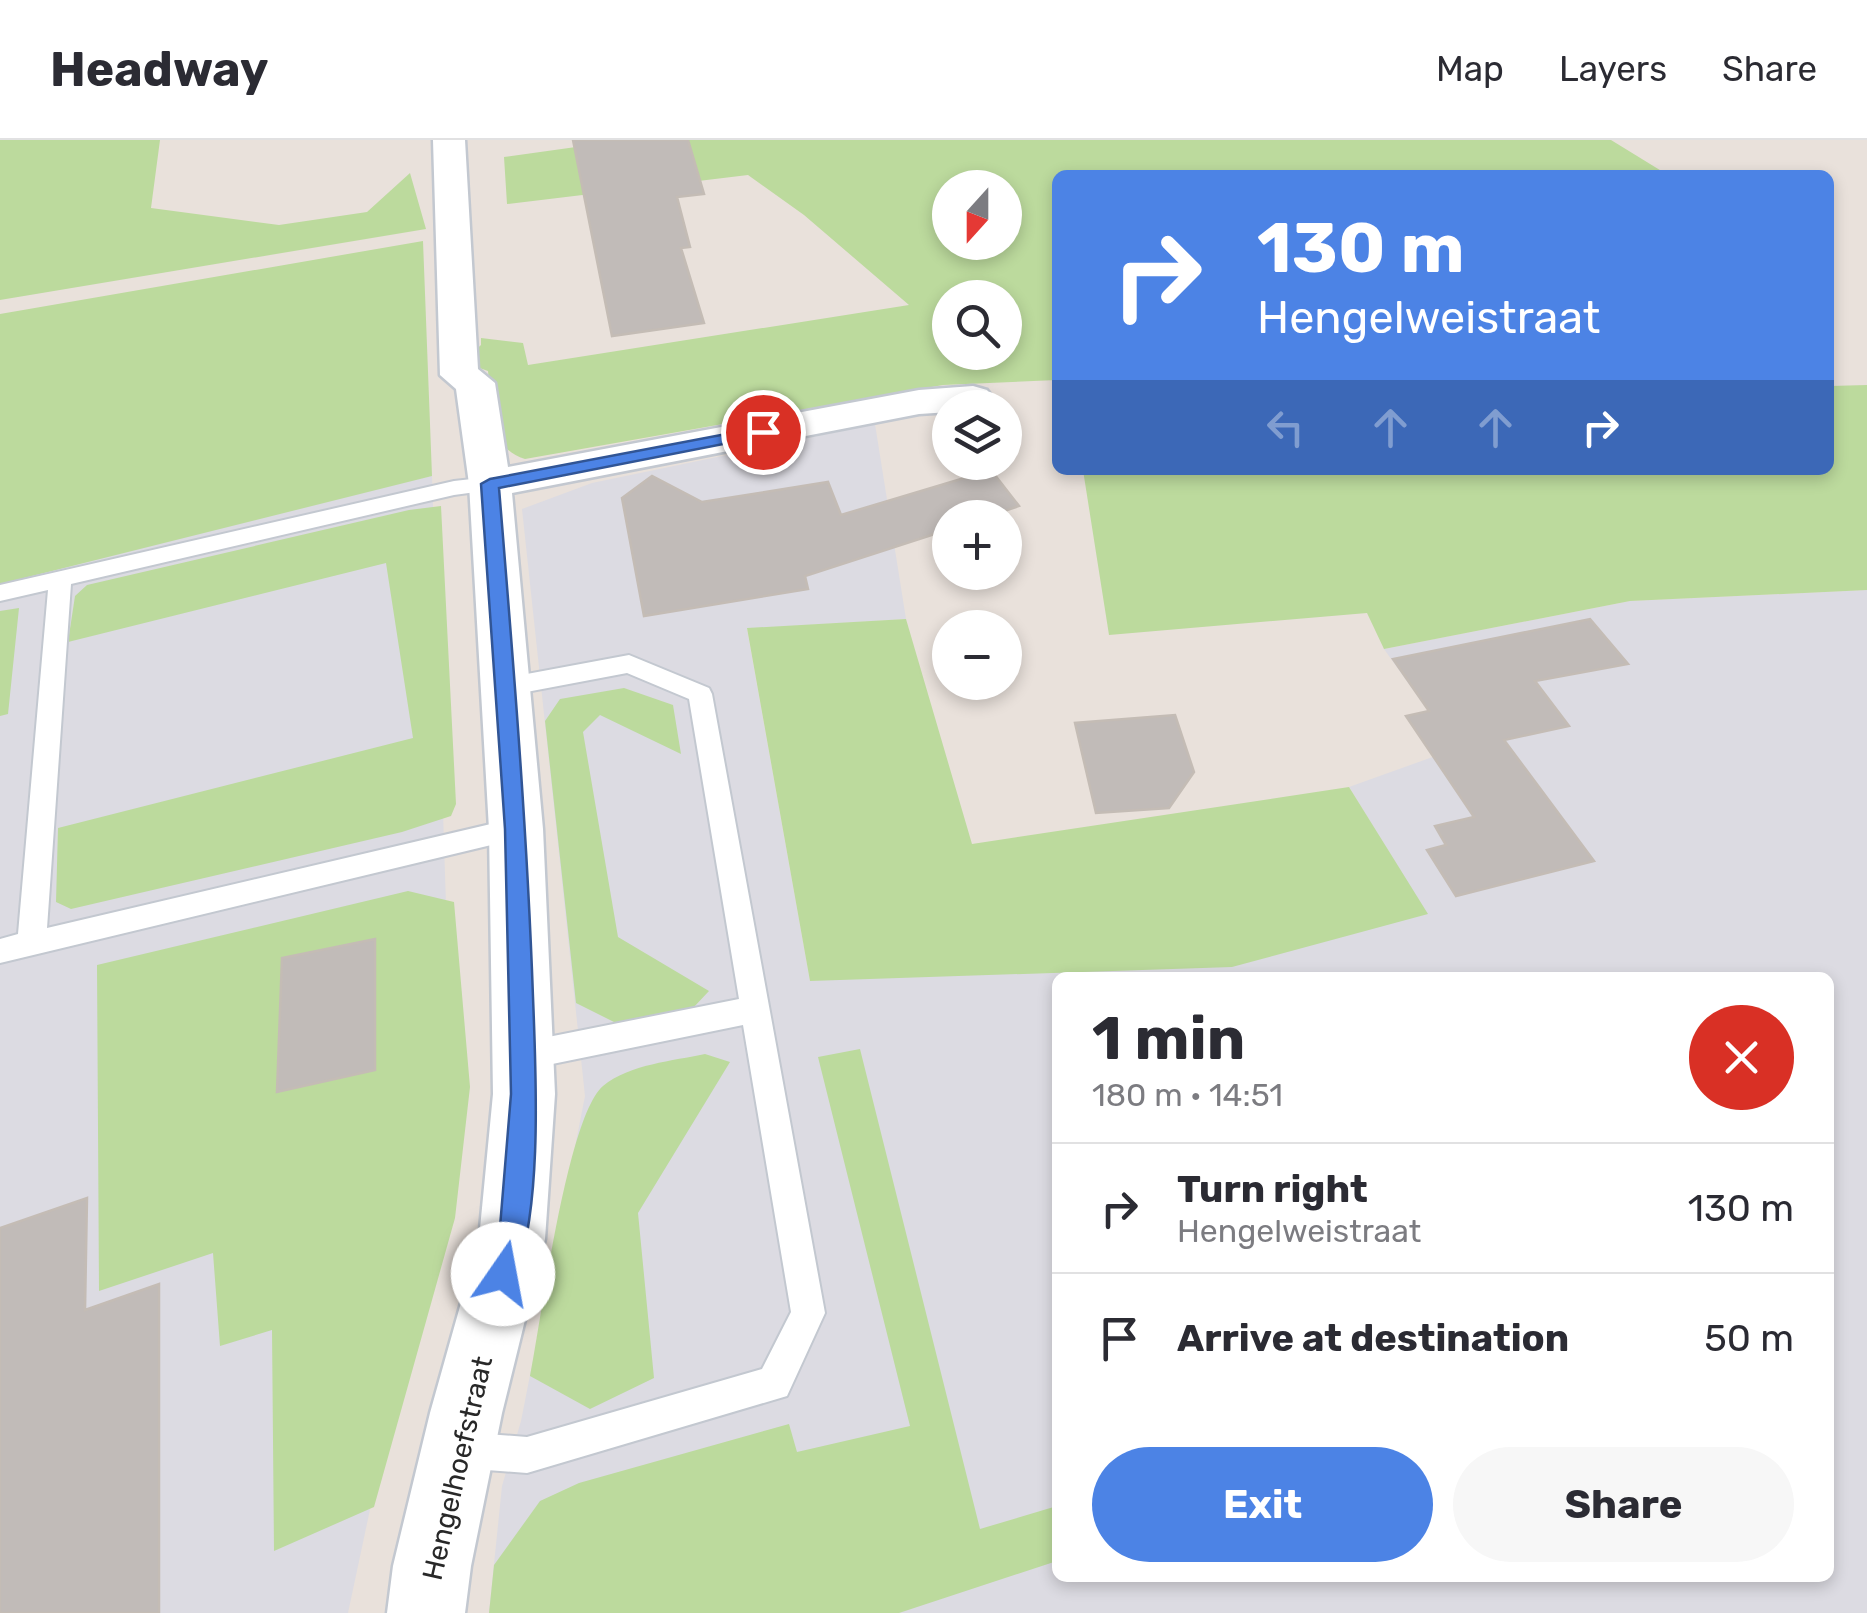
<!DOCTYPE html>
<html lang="en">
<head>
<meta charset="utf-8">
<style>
	body { margin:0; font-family:Rubik,sans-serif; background:#f7f7f7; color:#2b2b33; height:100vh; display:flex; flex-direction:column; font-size:38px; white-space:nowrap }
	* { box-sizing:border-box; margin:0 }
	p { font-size:32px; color:#7c7c81 }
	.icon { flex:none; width:55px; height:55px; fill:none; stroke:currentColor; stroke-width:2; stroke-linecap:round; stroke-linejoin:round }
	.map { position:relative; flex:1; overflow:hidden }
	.side { position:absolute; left:1052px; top:832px; width:782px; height:610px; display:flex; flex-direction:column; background:#fff; border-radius:15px; box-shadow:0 5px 15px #0003 }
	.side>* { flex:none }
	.banner { position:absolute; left:1052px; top:30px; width:782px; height:305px; border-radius:15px; box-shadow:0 5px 15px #0003; background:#4c83e5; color:#fff; overflow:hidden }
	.needle { width:65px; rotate:201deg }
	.buttons { position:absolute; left:932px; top:30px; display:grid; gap:20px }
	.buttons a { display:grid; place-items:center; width:90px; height:90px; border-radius:50%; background:#fff; box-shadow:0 5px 15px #0003; font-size:50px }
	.pin { position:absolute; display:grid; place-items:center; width:85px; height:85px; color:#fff; margin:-42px; border:5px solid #fff; border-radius:50%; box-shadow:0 2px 10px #0007 }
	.me { position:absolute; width:110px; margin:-55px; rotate:12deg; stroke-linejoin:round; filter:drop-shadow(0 0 8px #0008) }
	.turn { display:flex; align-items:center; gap:35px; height:210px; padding:0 40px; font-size:45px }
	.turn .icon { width:130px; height:130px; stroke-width:2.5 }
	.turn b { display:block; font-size:70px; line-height:85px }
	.lanes { display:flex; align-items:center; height:95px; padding:0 40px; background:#0003; justify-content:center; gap:50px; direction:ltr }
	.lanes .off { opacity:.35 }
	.round { display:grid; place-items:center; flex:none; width:105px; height:105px; border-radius:52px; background:#f7f7f7 }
	.summary { display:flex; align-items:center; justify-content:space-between; height:170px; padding:0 40px }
	h1 { font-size:60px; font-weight:700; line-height:75px }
	.cta { display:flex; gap:20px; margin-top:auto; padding:20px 40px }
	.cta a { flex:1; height:115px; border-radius:60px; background:#4c83e5; color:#fff; font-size:40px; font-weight:700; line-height:115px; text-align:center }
	.cta a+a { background:#f7f7f7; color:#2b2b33 }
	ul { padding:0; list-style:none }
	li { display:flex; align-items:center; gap:30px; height:130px; padding:0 40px; border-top:2px solid #e1e1e2 }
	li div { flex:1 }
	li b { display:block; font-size:38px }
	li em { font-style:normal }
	header { display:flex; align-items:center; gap:60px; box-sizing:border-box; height:140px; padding:0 50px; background:#fff; border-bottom:2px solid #e1e1e2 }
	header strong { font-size:48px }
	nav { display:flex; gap:55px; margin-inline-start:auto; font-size:35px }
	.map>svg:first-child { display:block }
	.industrial { fill:#dcdbe2; fill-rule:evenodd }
	.green { fill:#bcda9d; fill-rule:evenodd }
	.building { fill:#c1bbb8; stroke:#c4bcb5; stroke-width:2.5 }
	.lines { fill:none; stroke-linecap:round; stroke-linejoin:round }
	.service-casing { stroke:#c3c8d0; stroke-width:4 }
	.minor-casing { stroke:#c3c8d0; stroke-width:5 }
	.service { fill:#fff; fill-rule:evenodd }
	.minor { fill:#fff; fill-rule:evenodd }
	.route { fill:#4c83e5; stroke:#315595; stroke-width:2.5 }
	.labels { text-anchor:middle; stroke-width:9; stroke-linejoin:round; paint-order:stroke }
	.street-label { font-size:28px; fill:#282828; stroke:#fff }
</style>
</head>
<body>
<header>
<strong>Headway</strong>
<nav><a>Map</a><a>Layers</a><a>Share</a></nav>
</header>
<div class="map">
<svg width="1867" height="1473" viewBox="0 0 1867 1473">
	<rect width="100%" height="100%" fill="#e9e1db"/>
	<path class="industrial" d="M875 284 906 479 747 489 810 841 1427 774 1349 647 1455 609 1384 509 1630 461 1867 450V1473H489L502 1346 521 1281 585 956 522 369 592 343ZM1058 838H1830V1438H1058Z
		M432 336 453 979 348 1473H0V427Z"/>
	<path class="green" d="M0 0H160L151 68 279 85 367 72 410 33 426 89 0 160Z
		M626 0H1611L1668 35H1058L1057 240 943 245 525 319C487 308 492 265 488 231L468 224V217L481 205V198L523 203 528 225 909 165 804 75 748 35 507 64 504 17ZM950 48H1005V102H950ZM950 158H1005V212H950Z
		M423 101 432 336 0 444V174Z
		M1867 245V450L1630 461 1384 509 1367 473 1109 495 1083 330H1830V246Z
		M441 366 456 664 451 676 402 692 71 769 56 762 58 688 413 598 386 423 68 502 75 456 87 445 409 370Z
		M19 468 8 574 0 576V471Z
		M906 479 972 704 1349 647 1428 774 1232 827 810 841 747 488Z
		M624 548 673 565 681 614 600 575 583 592 618 797 709 851 693 868 616 883 576 863 545 581 560 559Z
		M408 751 454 762 470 947 455 1078 374 1367 274 1411 272 1190 220 1206 213 1113 99 1151 97 825Z
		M860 909 980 1389 1057 1366V1421L899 1473H489L494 1425 540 1361 579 1343 789 1284 797 1312 910 1286 818 917Z
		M705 914 730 922 638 1073 654 1238 590 1269 530 1236C541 1181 567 977 603 946 630 924 673 921 705 914Z"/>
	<path class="building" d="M573 0H688L704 54 677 57 690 107 681 108 704 183 612 196Z
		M991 330 1019 366 984 378H950V389L805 436 808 449 644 476 622 358 652 336 702 362 828 342 841 375Z
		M1590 479 1628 524 1535 541 1569 586 1504 600 1594 721 1456 756 1427 710 1446 705 1435 686 1474 677 1406 576 1429 571 1393 519Z
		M1175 575 1194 632 1169 668 1096 673 1075 583Z
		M375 799V930L277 952 282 818Z
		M87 1058 85 1170 159 1144V1473H0V1088Z"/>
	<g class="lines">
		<defs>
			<path id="service" d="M490 337 498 339 501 344 498 349 454 355 71 444 47 788 516 678 525 681 529 689 525 697 0 823V799L18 794 48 450 0 461V445L454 341Z
				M629 515 709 548 712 554 825 1173 787 1256 527 1333 460 1328 447 1323 442 1310 447 1297 460 1292 527 1297 762 1229 791 1172 743 885 523 930 512 926 508 916 512 906 523 902 739 859 689 559 627 533 505 556 493 547 505 538Z"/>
			<path id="minor" d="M433 0H465L478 229 495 243 508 327 919 250 973 246 987 250 993 258 983 268H950V272L919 274 512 353 543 689 555 954 545 1099 502 1273 471 1426 465 1473H387L393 1426 430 1273 479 1099 493 954 489 689 469 344 456 249 440 235Z"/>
		</defs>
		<use href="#service" class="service-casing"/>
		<use href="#minor" class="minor-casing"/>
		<use href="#service" class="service"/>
		<use href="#minor" class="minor"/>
	</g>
	<path class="route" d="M763 287 769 288V295L499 348C513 518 527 687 533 857 536 936 543 1072 513 1144L503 1148 493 1144 489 1134 499 1099 511 954 505 689 481 344 490 339Z"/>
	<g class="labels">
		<g class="street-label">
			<text transform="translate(457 1328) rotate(-77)" y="10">Hengelhoefstraat</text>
		</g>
	</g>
</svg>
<div class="buttons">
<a><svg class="needle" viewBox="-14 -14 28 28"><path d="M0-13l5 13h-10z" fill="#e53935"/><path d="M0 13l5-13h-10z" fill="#7c7c81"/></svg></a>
<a><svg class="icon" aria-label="search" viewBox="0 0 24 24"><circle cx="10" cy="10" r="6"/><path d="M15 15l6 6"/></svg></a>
<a><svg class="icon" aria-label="layers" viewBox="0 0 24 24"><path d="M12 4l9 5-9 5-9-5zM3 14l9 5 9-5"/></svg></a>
<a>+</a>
<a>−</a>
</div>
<div class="pin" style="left:763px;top:292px;background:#d93025"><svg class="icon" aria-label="arrive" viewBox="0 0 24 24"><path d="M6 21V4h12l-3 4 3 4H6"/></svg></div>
<svg class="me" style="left:503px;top:1134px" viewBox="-20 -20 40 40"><circle r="19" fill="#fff"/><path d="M0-13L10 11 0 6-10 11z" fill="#4c83e5"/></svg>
<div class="banner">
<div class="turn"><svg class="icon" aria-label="right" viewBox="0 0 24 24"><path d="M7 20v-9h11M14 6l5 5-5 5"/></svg><div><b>130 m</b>Hengelweistraat</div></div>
<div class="lanes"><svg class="icon off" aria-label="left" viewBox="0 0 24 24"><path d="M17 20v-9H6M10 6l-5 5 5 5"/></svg><svg class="icon off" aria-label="ahead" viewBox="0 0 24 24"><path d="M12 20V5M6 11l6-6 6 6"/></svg><svg class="icon off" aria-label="ahead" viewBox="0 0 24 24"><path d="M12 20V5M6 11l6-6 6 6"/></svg><svg class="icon" aria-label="right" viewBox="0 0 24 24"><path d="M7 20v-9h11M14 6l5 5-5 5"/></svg></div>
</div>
<section class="side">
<div class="summary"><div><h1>1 min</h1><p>180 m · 14:51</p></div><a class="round" style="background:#d93025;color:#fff"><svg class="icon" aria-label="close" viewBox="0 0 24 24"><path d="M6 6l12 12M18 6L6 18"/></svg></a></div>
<ul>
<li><svg class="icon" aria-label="right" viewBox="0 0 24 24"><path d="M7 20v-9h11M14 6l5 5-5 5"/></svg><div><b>Turn right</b><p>Hengelweistraat</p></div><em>130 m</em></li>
<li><svg class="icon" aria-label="arrive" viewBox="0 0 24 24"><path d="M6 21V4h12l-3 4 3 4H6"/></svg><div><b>Arrive at destination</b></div><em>50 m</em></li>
</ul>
<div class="cta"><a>Exit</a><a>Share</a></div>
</section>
</div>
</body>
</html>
